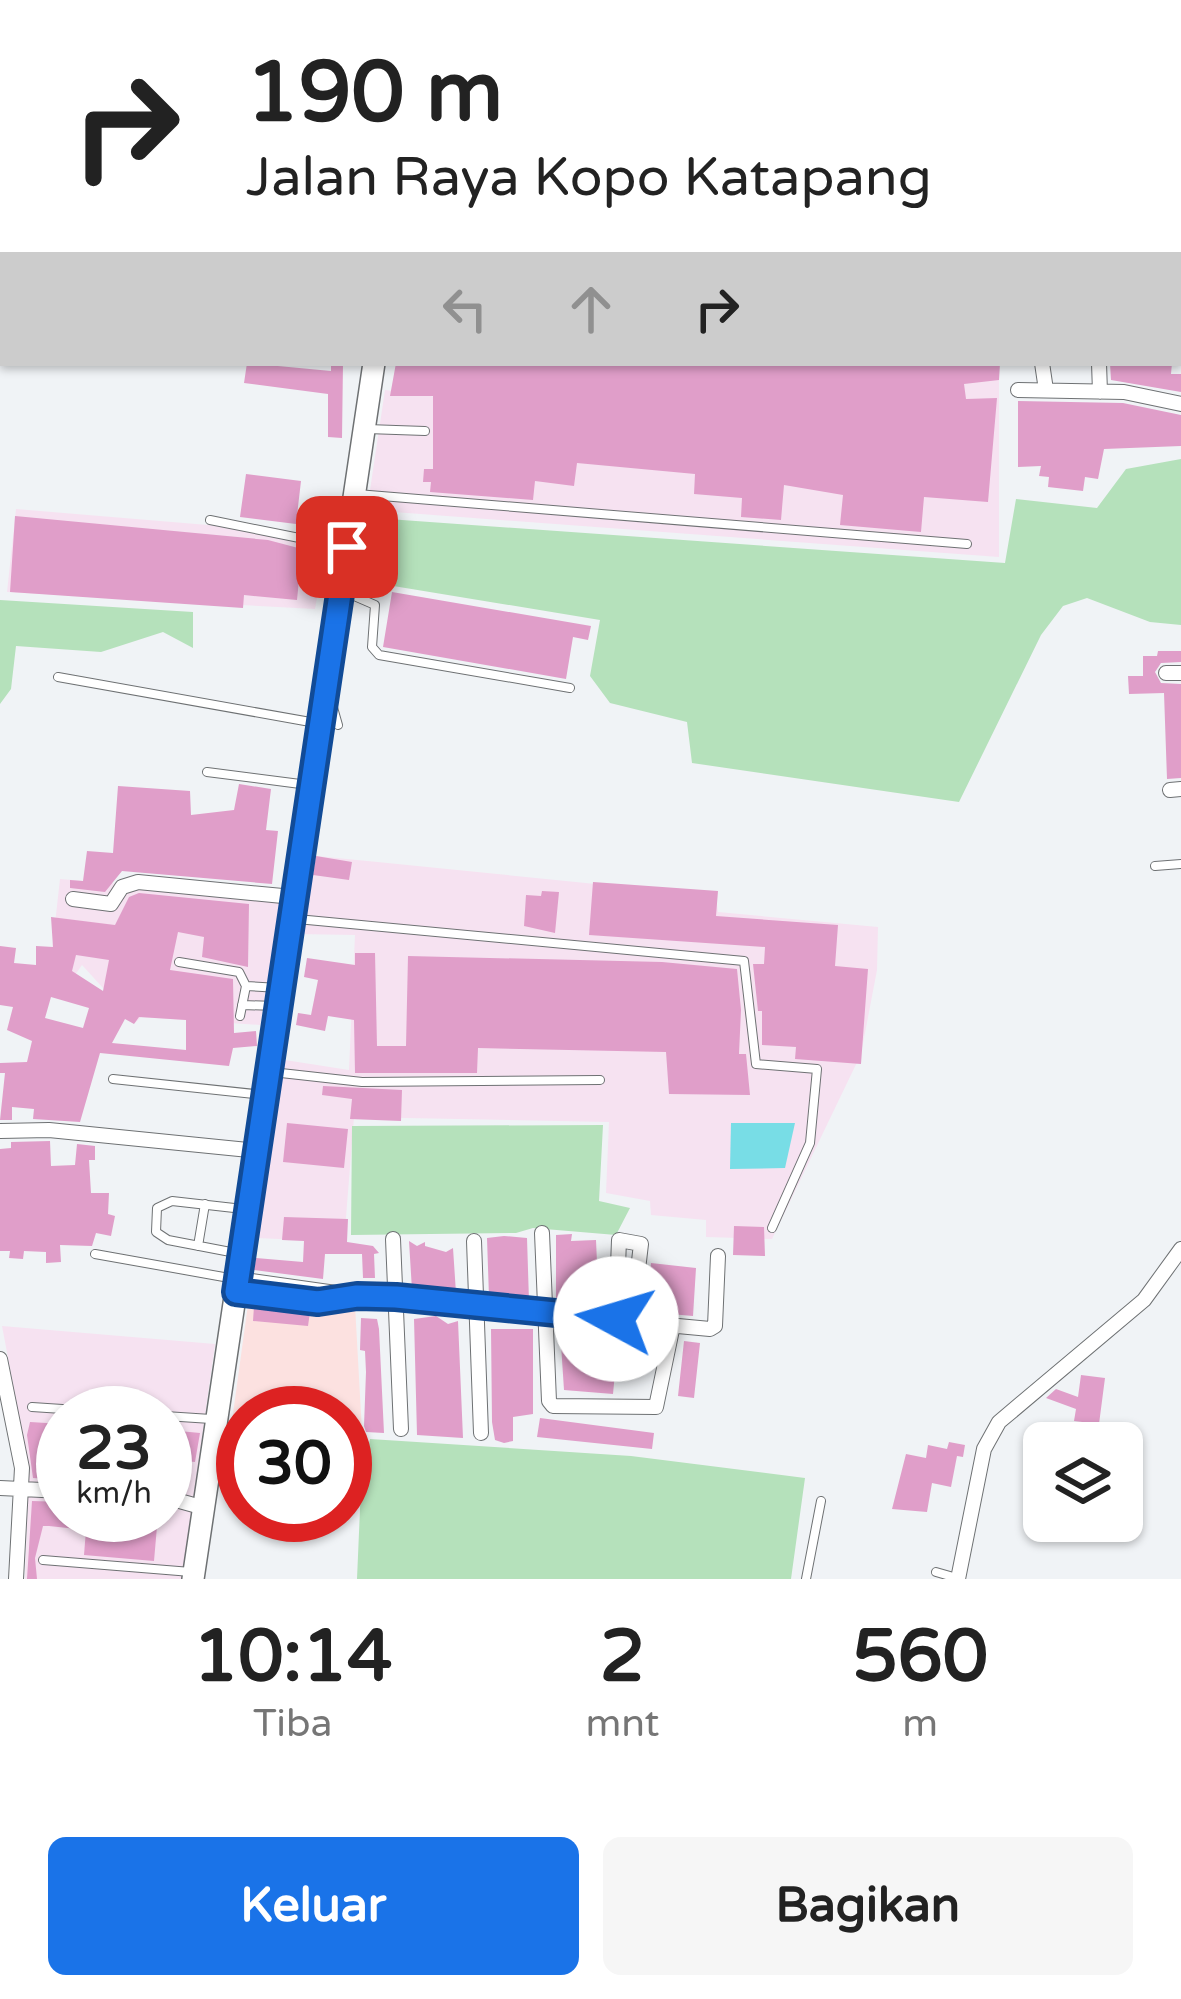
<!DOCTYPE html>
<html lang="id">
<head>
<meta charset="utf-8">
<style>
	body { margin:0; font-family:"Varela Round",sans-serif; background:#f6f6f6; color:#222; height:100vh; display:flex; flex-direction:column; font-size:45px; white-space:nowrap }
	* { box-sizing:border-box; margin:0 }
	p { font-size:39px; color:#767676 }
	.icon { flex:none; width:66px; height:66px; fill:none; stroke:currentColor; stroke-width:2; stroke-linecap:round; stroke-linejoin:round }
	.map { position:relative; height:1579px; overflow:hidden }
	.sheet { display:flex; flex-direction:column; background:#fff; flex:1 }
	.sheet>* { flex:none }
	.banner { position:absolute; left:0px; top:0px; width:1182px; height:366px; box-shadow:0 3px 9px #0004; background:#fff; color:#222; overflow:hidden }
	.tools { position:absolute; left:1023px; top:1422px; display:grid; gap:24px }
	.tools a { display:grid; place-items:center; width:120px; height:120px; border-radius:18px; background:#fff; box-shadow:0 3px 9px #0004; font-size:60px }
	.speed { position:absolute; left:36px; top:1386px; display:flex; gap:24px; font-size:60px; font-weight:700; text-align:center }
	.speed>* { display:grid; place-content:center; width:156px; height:156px; border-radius:50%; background:#fff; box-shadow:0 3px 9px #0004; line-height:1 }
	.speed small { font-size:30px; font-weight:400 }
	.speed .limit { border:18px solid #d22; background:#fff; color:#111 }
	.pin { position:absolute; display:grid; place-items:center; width:102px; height:102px; color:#fff; margin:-51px; border-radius:24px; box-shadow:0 6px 18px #0006 }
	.me { position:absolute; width:132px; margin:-66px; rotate:276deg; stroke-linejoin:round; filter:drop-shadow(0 0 9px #0008) }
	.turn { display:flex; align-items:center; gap:42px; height:252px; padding:0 48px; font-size:54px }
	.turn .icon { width:156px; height:156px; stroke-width:2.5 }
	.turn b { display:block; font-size:84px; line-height:102px }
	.lanes { display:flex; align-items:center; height:114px; padding:0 48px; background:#0003; justify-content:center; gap:60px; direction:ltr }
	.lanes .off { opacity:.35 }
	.eta { display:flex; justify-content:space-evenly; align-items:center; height:204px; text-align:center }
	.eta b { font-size:72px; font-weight:700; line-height:84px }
	.button { display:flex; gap:24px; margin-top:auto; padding:24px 48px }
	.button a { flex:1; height:138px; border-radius:18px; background:#1a73e8; color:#fff; font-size:48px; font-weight:700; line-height:138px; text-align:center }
	.button a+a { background:#f6f6f6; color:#222 }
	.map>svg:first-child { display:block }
	.commercial { fill:#fce1e0 }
	.industrial { fill:#f6e2f1; fill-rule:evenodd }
	.green { fill:#b5e1bb }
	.water { fill:#78dde6 }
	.building { fill:#e09ec9; fill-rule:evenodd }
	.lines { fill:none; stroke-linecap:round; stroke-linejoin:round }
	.service-casing { stroke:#6e7173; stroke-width:10 }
	.minor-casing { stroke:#6e7173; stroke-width:16 }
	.tertiary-casing { stroke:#6e7173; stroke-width:21 }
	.primary-casing { stroke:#6e7173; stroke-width:24 }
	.service { stroke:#fff; stroke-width:8 }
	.minor { stroke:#fff; stroke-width:14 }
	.tertiary { stroke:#fff; stroke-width:18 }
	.primary { stroke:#fff; stroke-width:21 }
	.route-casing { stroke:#114b97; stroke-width:30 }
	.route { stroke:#1a73e8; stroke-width:21 }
</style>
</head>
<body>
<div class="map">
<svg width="1181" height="1579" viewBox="0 0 1181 1579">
	<rect width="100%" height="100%" fill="#f0f3f6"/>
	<path class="commercial" d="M249 1297 355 1305 362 1432 345 1431V1413H243V1422L232 1421Z"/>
	<path class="industrial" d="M999 363V557L367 510 385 390 536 410Z
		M16 509 328 535 315 609 7 592Z
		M307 855 716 896 718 912 878 927 877 970 861 1054 772 1239 706 1237V1220L651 1215 650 1201 606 1193 609 1122 354 1117 344 1242 257 1238 272 1058 349 1070 355 935 296 934Z
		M60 879 282 897 260 1025 141 1017 135 1023 82 965 70 982 49 977Z
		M2 1326 215 1344 182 1579H25L29 1469ZM63 1413H165V1515H63Z"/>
	<path class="green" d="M1181 459V625L1150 622 1087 598 1063 606 1041 635 959 802 692 763 687 722 610 703 590 676 600 620 363 581 374 518 1005 563 1016 499 1097 508 1126 469Z
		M0 600 193 612V648L163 632 101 652 16 646 11 689 0 704Z
		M603 1125 599 1201 630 1208 616 1235 533 1228 516 1233 351 1235 352 1126Z
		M370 1439 631 1456 805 1478 791 1579H357L361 1486Z"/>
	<path class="water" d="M731 1123H795L785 1168 730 1169Z"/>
	<path class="building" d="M247 363 331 371V363H343L342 438 328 437V394L244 383Z
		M396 363H1000L999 380 964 384 966 399 997 398 988 502 924 497 921 532 840 525 843 495 784 485 781 520 741 517 742 498 694 494 695 474 577 463 574 486 535 481 533 500 430 492 431 482H423L424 469H433V396H390Z
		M1110 363H1172L1171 374H1181V392L1111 380Z
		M1018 401 1123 403 1181 415V446L1104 449 1098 479 1085 477 1083 491 1048 487 1049 477 1039 476 1041 466 1018 467Z
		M246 474 301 481 296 524 240 517Z
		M15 516 268 540 302 549 297 600 244 595 243 608 10 592Z
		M392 592 591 626 588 640 573 637 566 679 383 647Z
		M1158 651H1181V662L1161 663 1155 672 1161 683 1181 684V778L1167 779 1164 693 1129 694 1128 676H1143V656H1157Z
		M239 784 271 789 266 830 278 831 272 884 122 871 105 892 70 888V880L83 881 87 851 113 853 118 786 190 791 191 815 234 810Z
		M316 856 352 862 349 880 313 875Z
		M593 882 718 891 716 916 838 925 835 966 868 969 861 1064 795 1059 796 1047 762 1045V1011H758L753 964H764L765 947 589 935Z
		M542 891 559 892 555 933 524 926 526 895 541 896Z
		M139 893 249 904 248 967 202 957 204 937 178 932 170 970 233 979 234 1033 256 1031 257 1046 233 1048 229 1066 100 1053 80 1122 33 1119 34 1109 12 1107V1120H0L5 1073H0V1063L27 1062 32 1041 7 1030 13 1007 0 1005V946L16 948 14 963 36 965V946L53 947 51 917 115 925 129 897ZM76 955 109 960 103 991 72 971ZM51 997 89 1008 83 1028 45 1018ZM139 1017 186 1020V1050L112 1043 125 1019 134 1024Z
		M355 953H375L377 1046H406L408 956 662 962 737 969 741 1010 739 1054H746L750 1095 669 1094 666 1052 478 1048 477 1073H355L354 1020 328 1016 325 1031 296 1025 298 1013 311 1015 318 980 304 977 307 958 355 965Z
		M323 1086 402 1090 401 1121 350 1119 352 1099 322 1095Z
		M287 1123 348 1129 344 1168 283 1162Z
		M50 1141 51 1166 75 1165 77 1144 95 1146V1160H89L91 1193H109L108 1214 115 1216 111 1236 96 1233 92 1246 60 1245 61 1262 46 1263V1252L24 1251 23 1259 9 1258 10 1251H0V1149L11 1148V1142Z
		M284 1217 348 1219 347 1242 373 1246 379 1253 374 1254 375 1278H363L362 1254H325L323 1279 254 1270 256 1258 303 1262 304 1241 282 1240Z
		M734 1226 764 1227 765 1256 733 1255Z
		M572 1234 571 1241 596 1240 599 1307 556 1303V1235Z
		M504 1236 527 1238 529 1301 489 1297 487 1238Z
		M409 1241 417 1246 425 1242V1246L446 1252 453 1248 456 1293 412 1290Z
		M651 1263 696 1268 693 1316 647 1312Z
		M254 1306 310 1312 308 1326 253 1321Z
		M436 1316 448 1324 458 1321 463 1438 417 1435 414 1319Z
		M361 1318 377 1319 379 1329 384 1433 366 1432 364 1426 366 1372 365 1351 360 1350Z
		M491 1329H533V1414L513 1417V1441L504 1443 495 1440 492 1422Z
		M560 1329H573V1335L618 1340 613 1394 564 1390Z
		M684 1341 700 1343 694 1398 678 1396Z
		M1081 1375 1105 1378 1099 1424 1074 1421 1076 1409 1046 1398 1056 1389 1078 1397Z
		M540 1418 654 1433 652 1449 537 1437Z
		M30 1422 63 1424V1480L33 1478 27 1435Z
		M179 1431 200 1433 195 1462 185 1461 182 1477 165 1474V1434L178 1435Z
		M949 1442 965 1445 963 1457 957 1456 951 1487 932 1483 927 1512 892 1509 906 1454 926 1458 928 1445 947 1449Z
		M32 1501 63 1502V1515H158L154 1561 84 1555 86 1530 49 1526H43L35 1558 37 1579H27Z"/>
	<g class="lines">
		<defs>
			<path id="service" d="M367 429 425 431
				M357 494 967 544
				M210 520 344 547
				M345 592 375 605 372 647 379 655 570 688
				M58 677 316 723
				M332 704 338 725
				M207 772 308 785
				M1155 866 1181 864
				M297 919 744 961 756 1064 817 1069 810 1143 772 1228
				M179 962 239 972 246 986 279 988
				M242 1005 277 1006
				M240 1016 246 986
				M272 1072 362 1082 600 1080
				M113 1079 264 1095
				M198 1246 205 1204
				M95 1254 235 1279
				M241 1254 168 1240 156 1232 157 1208 172 1201 243 1209
				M32 1407 123 1413
				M165 1416 211 1419
				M43 1560 191 1572
				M936 1572 957 1578
				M806 1579 821 1501"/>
			<path id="minor" d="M103 3 104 0
				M0 30H3
				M1042 363 1046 390
				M1099 363 1100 392
				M1018 390 1124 392 1181 404
				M1166 673H1181
				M1170 790 1181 789
				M73 899 111 904 122 887 138 882 293 897
				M0 1131 49 1130 258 1151
				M542 1233 549 1401 553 1406 656 1407 673 1325
				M393 1239 401 1429
				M474 1241 481 1433
				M237 1279 357 1296 710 1329 715 1326 718 1256
				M236 1293 318 1302 346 1298
				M616 1319 619 1240 641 1244 632 1321
				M0 1359 22 1468 16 1579
				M0 1488 63 1491
				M165 1497 201 1507
				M958 1579 984 1449 999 1422 1144 1300 1181 1249"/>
			<path id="tertiary" d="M1179 149 1181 150"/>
			<path id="primary" d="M427 3 428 0
				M193 1579 374 363"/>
		</defs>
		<use href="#service" class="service-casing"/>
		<use href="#minor" class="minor-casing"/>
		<use href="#tertiary" class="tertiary-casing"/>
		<use href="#primary" class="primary-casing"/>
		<use href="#service" class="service"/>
		<use href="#minor" class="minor"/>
		<use href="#tertiary" class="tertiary"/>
		<use href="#primary" class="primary"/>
	</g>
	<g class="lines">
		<defs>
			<path id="route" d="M347 547 236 1292 318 1302 357 1296 396 1297 616 1319"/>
		</defs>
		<use href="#route" class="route-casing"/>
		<use href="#route" class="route"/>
	</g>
</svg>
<div class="tools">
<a><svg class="icon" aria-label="layers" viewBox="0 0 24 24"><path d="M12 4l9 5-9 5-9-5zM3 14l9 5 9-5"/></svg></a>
</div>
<div class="speed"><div>23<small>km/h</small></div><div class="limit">30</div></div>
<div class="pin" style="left:347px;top:547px;background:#d93025"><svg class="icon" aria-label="arrive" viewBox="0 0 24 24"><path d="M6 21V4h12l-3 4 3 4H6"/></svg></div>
<svg class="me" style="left:616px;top:1319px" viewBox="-20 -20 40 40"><circle r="19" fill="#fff"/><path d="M0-13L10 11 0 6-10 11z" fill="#1a73e8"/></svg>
<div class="banner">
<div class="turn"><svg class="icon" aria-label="right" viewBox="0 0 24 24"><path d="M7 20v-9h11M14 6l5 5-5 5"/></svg><div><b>190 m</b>Jalan Raya Kopo Katapang</div></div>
<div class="lanes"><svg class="icon off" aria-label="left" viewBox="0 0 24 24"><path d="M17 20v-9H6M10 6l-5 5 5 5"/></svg><svg class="icon off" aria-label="ahead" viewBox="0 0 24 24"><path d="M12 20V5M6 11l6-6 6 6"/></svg><svg class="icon" aria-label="right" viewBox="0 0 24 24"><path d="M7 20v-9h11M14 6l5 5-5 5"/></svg></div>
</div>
</div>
<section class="sheet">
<div class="eta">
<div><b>10:14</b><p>Tiba</p></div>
<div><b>2</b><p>mnt</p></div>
<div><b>560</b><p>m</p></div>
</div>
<div class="button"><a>Keluar</a><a>Bagikan</a></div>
</section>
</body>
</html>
